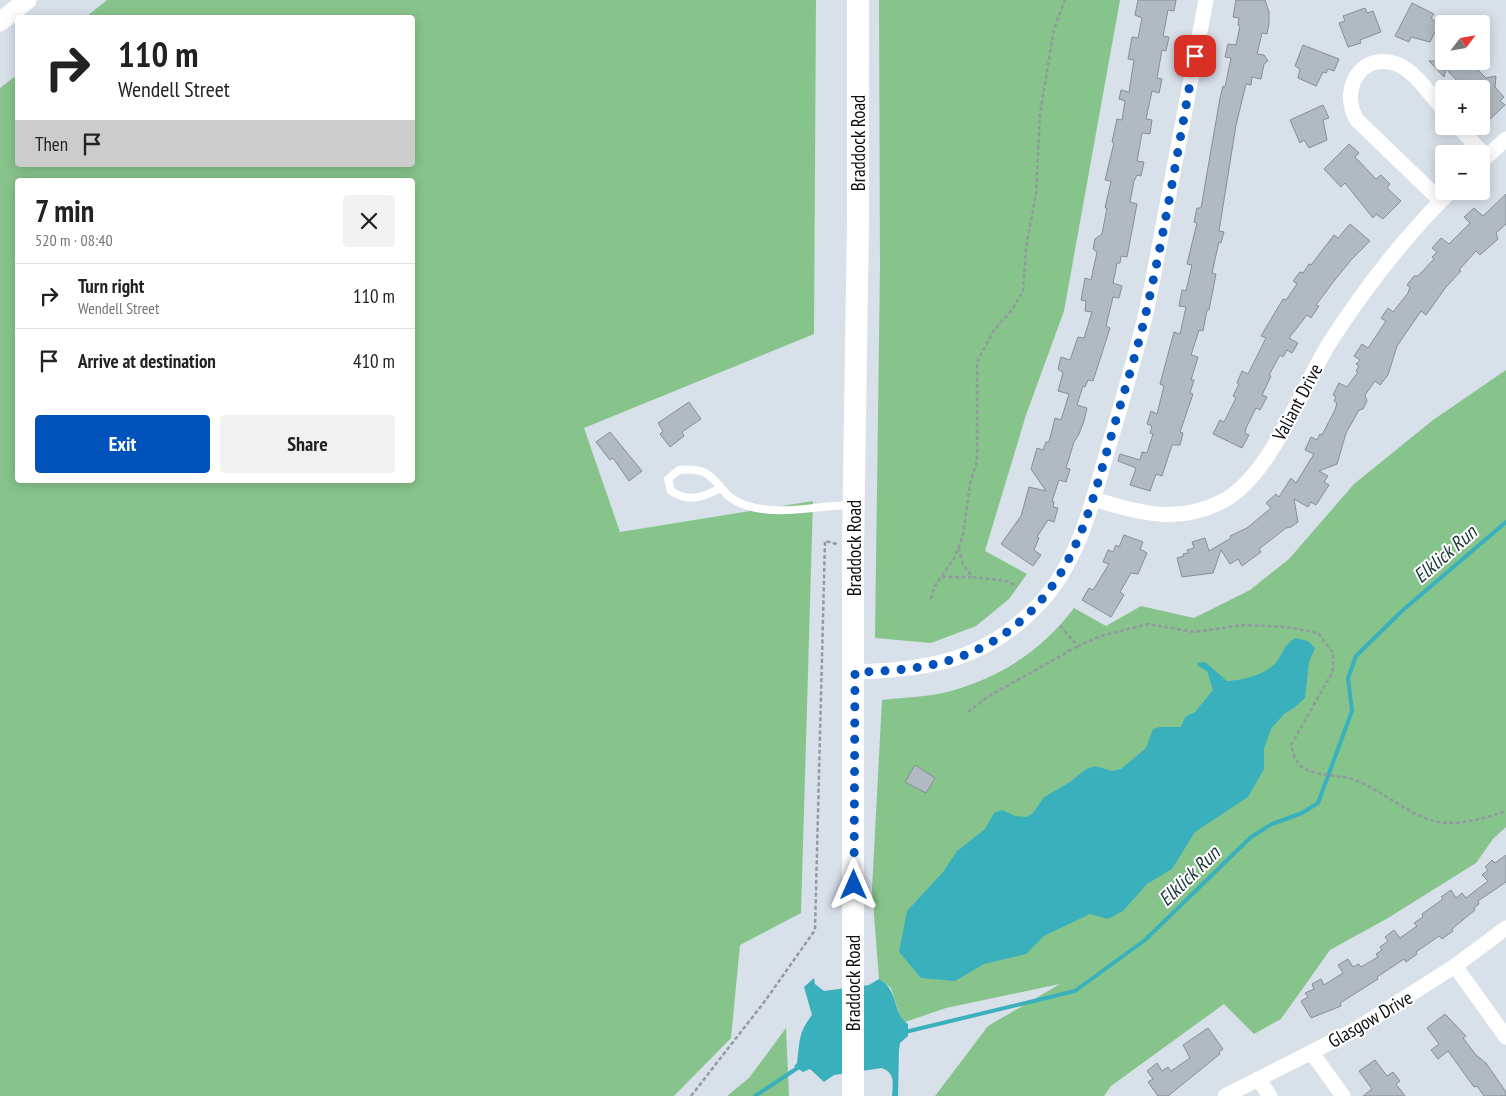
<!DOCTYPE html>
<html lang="en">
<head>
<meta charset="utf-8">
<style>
	body { margin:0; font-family:"PT Sans Narrow",sans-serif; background:#f2f2f2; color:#222; height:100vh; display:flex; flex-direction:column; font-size:19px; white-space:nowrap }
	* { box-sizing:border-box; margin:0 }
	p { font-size:16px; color:#767676 }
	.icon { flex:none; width:28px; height:28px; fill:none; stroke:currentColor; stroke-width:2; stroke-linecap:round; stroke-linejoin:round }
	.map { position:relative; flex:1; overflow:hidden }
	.sheet { position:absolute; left:15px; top:178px; width:400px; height:305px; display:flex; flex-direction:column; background:#fff; border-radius:5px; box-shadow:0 2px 12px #0003 }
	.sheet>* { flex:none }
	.banner { position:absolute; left:15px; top:15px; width:400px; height:152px; border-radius:5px; box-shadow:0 2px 12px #0003; background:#fff; color:#222; overflow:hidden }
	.needle { width:32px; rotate:59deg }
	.buttons { position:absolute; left:1435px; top:15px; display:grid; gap:10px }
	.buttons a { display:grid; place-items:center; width:55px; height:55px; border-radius:5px; background:#fff; box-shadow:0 2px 12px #0003; font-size:25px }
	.pin { position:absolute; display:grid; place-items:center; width:42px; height:42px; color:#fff; margin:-21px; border-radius:10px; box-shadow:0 2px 8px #0006 }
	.me { position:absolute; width:55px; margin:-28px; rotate:0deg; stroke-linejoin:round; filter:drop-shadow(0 0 4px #0008) }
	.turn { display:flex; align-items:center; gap:18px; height:105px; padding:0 20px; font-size:22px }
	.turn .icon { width:65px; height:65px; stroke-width:2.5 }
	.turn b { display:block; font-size:35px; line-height:42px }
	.then { display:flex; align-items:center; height:48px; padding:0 20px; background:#0003; gap:10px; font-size:19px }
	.round { display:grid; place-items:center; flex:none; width:52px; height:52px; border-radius:5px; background:#f2f2f2 }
	.headline { display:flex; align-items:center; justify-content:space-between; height:85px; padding:0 20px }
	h1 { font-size:30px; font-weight:700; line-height:38px }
	.button { display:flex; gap:10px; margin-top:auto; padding:10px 20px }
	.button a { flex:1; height:58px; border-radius:5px; background:#0252bc; color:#fff; font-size:20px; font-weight:700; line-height:58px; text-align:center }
	.button a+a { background:#f2f2f2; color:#222 }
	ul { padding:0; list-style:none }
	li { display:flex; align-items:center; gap:15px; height:65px; padding:0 20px; border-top:1px solid #e0e0e0 }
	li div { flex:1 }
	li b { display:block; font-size:19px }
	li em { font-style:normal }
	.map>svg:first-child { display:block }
	.green { fill:#87c48b; fill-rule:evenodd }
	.water { fill:#3ab0bd }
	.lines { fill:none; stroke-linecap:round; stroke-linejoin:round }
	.stream { stroke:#3ab0bd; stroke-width:4 }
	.building { fill:#b1b9c2; stroke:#868e96 }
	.path { stroke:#9399a1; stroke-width:2.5; stroke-dasharray:4 2.5; stroke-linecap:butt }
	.service { stroke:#fff; stroke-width:8 }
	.minor { stroke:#fff; stroke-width:15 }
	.tertiary { stroke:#fff; stroke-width:19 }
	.primary { stroke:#fff; stroke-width:22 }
	.route { stroke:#0252bc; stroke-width:9; stroke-dasharray:0 16.2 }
	.labels { text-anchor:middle; stroke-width:4; stroke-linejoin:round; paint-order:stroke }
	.street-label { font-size:19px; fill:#0b0e11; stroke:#fff }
	.water-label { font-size:20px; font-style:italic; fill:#213a3d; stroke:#fff }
</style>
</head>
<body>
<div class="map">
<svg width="1506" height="1096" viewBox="0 0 1506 1096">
	<rect width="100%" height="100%" fill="#d8e0ea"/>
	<path class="green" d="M107 0H816L814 334 584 428 620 532 813 501 801 913 740 945 731 1038 674 1096H0V88L17 75 18 165H412V18L86 17ZM18 180H412V480H18Z
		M879 0H1120L1064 311 1026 415 985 551 1027 574 1009 599 976 626 931 643 875 638 880 266Z
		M1506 370V827L1493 839 1476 863 1388 918 1330 950 1281 1019 1254 1034 1224 1004 1111 1086 1104 1096H935L988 1026 1060 984 946 1008 905 1022 901 1019 891 988 879 979 872 889 882 700C905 697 930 697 951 691 1003 676 1042 650 1074 608L1106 626 1141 606 1194 618 1250 590 1289 559 1354 484 1433 420Z
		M786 1028 789 1096H727L749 1078Z"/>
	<path class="water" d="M1295 638 1308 641 1315 648 1309 662 1305 698 1295 707 1284 714 1271 729 1264 749V769L1248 797 1195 832 1172 869 1147 884 1123 911 1108 919 1090 914 1044 936 1026 954 984 964 955 981 921 978 899 952 907 911 943 872 957 851 985 829 994 813 1002 810 1015 816 1026 817 1033 813 1044 797 1070 782 1086 769 1095 766 1112 771 1121 769 1146 748 1153 729 1160 727H1181L1185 717 1195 712 1213 690 1207 671 1198 666 1197 663 1205 662 1227 681C1241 681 1270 673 1278 660 1285 649 1283 647 1295 638Z
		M814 978 815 984 824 991 869 985 879 979C900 991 892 1014 908 1024V1036L900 1043 899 1050 898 1096H892C893 1083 895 1073 882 1068L834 1075 824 1082 810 1069 803 1072 794 1066 797 1063C800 1041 798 1033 812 1015L804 987Z"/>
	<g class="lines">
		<path class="stream" d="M905 1032 1075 991 1145 940 1251 837 1272 824 1302 813 1318 803 1352 711 1348 678 1356 656 1403 610 1506 522
			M755 1096 799 1067"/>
	</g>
	<path class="building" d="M1138 0H1176L1174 11 1168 10 1163 36 1169 37 1166 51 1162 50 1157 78 1162 79 1159 93 1152 91 1146 119 1152 120 1150 134 1142 133 1137 161 1144 162 1141 176 1137 175 1134 181 1130 202 1137 204 1127 257 1121 256 1120 263H1117L1113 283 1122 286 1119 298 1113 297 1106 326 1110 328 1093 381 1088 380 1085 387 1083 386 1077 405 1087 408 1084 421 1079 434 1074 442 1066 468 1070 469 1066 482 1059 480 1052 501 1054 502 1053 507 1058 508 1054 522 1048 520 1037 537 1039 538 1034 550 1041 555 1033 566 1001 544 1021 516 1029 487 1046 491 1031 469 1037 448 1043 450 1046 442H1049L1055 418 1061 420 1069 394 1058 391 1063 373 1058 369 1061 357 1070 360 1078 337 1084 338 1092 312 1085 311 1086 301 1081 300 1085 278 1091 280 1097 252 1093 249 1095 239 1102 234 1107 208H1105L1111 181 1105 180 1114 143 1112 142 1117 119 1122 120 1125 101 1119 99 1121 90 1129 92 1134 60 1128 59 1132 37 1138 38 1142 18 1135 15Z
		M1236 0H1265L1269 12V24L1267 34 1262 33 1257 54 1264 55 1268 61 1264 64 1261 79 1252 77 1251 85 1246 84 1236 125 1219 231 1224 232 1221 243 1219 242 1212 273 1216 274 1209 310H1207L1203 331 1199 330 1191 355 1198 357 1191 380H1194L1190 393 1193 394 1180 432 1183 433 1180 445H1172L1162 476 1156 474 1150 491 1130 485 1136 468 1118 461 1120 454 1140 460 1142 452 1147 453 1153 434 1150 433 1152 426 1147 424 1151 411 1157 414 1164 386 1160 384 1171 343 1174 332 1180 334 1186 307 1179 306 1182 290 1186 291 1192 265 1187 264 1197 223 1194 222 1197 208H1201L1220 98 1223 86 1225 87 1231 58 1225 57 1228 44 1236 45 1240 26 1238 25 1239 18 1233 17Z
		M1412 3 1434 14 1431 18 1439 24 1430 42 1411 37 1409 42 1395 36Z
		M1365 8 1367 13 1373 11 1381 32 1360 40 1361 43 1348 47 1339 23 1345 21 1343 16Z
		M1303 45 1339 59 1334 71 1328 69 1326 73 1323 72 1316 86 1298 78 1300 69 1295 66Z
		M1444 53V61H1469L1486 78 1496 76 1495 87 1504 97 1500 101 1505 105 1488 121 1481 114V89H1465L1446 69 1444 77 1429 61H1435Z
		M1323 105 1329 118 1323 120 1327 140 1309 148 1304 140 1300 143 1290 120Z
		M1349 144 1359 153 1355 157 1376 179 1381 175 1390 184 1387 188 1401 201 1383 219 1376 214 1373 218 1345 183 1341 187 1324 169Z
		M1506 194V224L1496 233 1498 239 1480 255 1476 251 1459 270 1461 271 1446 287 1426 315 1421 311 1397 346 1388 375 1380 385 1375 381 1365 395 1367 401 1363 409 1359 410 1346 433 1337 464 1319 471 1328 476 1324 482 1329 485 1316 505 1311 502 1308 507 1294 499 1298 522 1291 527 1286 528 1259 549 1261 552 1242 566 1238 559 1230 564 1221 550 1213 573 1182 577 1177 558 1184 556 1183 554 1188 553 1187 550 1194 548 1192 542 1205 538 1209 551 1231 538 1230 536 1247 528 1271 508 1266 503 1276 494 1279 497 1291 478 1296 483 1314 454 1305 450 1311 437 1317 440 1320 434 1322 435 1335 410 1337 403 1334 401 1336 397 1333 395 1339 383 1347 387 1358 372 1356 371 1359 366 1356 364 1360 360 1354 356 1362 344 1368 348 1386 321 1381 318 1388 308 1393 312 1408 293 1410 287 1407 285 1414 276H1418L1434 259 1432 257 1437 252 1432 248 1441 238 1449 244 1470 223 1464 217 1474 208 1483 216Z
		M1350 224 1370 241 1351 260 1334 281 1316 305 1319 306 1311 318 1307 315 1289 338 1298 343 1292 353 1287 350 1283 357 1280 355 1269 375 1271 376 1262 395 1267 397 1260 410 1256 408 1246 428 1245 433 1249 435 1242 448 1213 434 1220 420 1224 422 1236 398 1233 396 1239 384 1237 383 1242 371 1248 374 1266 338 1261 336 1283 299 1286 300 1297 284 1293 281 1300 272 1303 273 1309 264 1311 265 1334 235 1338 238Z
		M689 402 701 419 682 432 684 436 670 447 660 434 663 431 658 423Z
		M610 432 642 471 629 481 613 458 610 460 596 442Z
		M1124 535 1143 542 1140 549 1147 553 1138 574 1131 573 1120 592 1124 595 1111 617 1082 600 1089 588 1093 590 1109 564 1103 562 1108 550 1113 552 1116 545 1119 547Z
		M915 765 935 778 926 793 905 782Z
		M1506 855V882L1478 901 1479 904 1474 908 1475 910 1452 929 1453 931 1442 939 1439 936 1416 952 1417 954 1406 962 1404 959 1377 977 1378 979 1340 1003 1341 1006 1311 1018 1301 1001 1308 997 1305 993 1314 989 1312 984 1321 979 1324 985 1343 973 1338 965 1348 959 1353 967 1359 964 1361 967 1378 957 1376 954 1382 950 1380 947 1388 941 1385 937 1394 930 1400 938 1417 926 1414 923 1423 917 1422 914 1443 899 1441 897 1451 890 1456 898 1462 893 1466 898 1488 881 1482 875 1488 870 1485 867 1492 860 1495 863Z
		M1445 1014 1466 1036 1463 1038 1476 1055 1486 1063 1506 1092V1096H1484L1477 1086 1474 1087 1448 1051 1438 1059 1431 1050 1439 1044 1427 1028Z
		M1208 1028 1223 1049 1219 1052 1220 1054 1168 1096H1158L1148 1082 1153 1079 1147 1071 1157 1063 1162 1071 1168 1067 1171 1071 1190 1058 1183 1045Z
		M1375 1060 1387 1076 1393 1072 1400 1081 1396 1084 1405 1096H1363L1372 1089 1359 1071Z"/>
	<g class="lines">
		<path class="path" d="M959 548 963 565 973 577 1007 581 1017 586
			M942 577H971
			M931 599 934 587 955 557 963 535 970 484 977 461V362L994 330 1011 311 1023 291 1026 248 1036 194 1040 114 1054 29 1065 0
			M1060 626 1078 646 1101 636 1148 624 1194 632 1243 625 1286 627 1318 633 1333 653V671L1291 745C1294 755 1296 765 1307 770 1321 776 1338 775 1352 779 1381 789 1405 813 1434 821 1456 827 1485 818 1506 811
			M968 712 986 698 1078 646
			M691 1096 765 1001 815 930 825 541 837 544"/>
		<path class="service" d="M721 488C703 497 689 503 671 491L668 479 679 470C722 465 713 495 745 505 780 517 817 505 852 505"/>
		<path class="minor" d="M1458 126 1486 157
			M1481 162 1506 139
			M1441 201 1357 120C1339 91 1360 51 1397 64 1415 71 1431 96 1444 110
			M1093 499C1139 512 1175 525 1221 502 1270 478 1301 389 1330 342 1365 288 1405 236 1451 191
			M855 672C929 670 988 660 1041 602 1081 558 1093 498 1110 442 1122 401 1135 359 1145 317 1153 282 1159 246 1166 210 1179 140 1192 70 1206 0
			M1455 966 1506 1037
			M1312 1053 1343 1096
			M1258 1079 1270 1096
			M1225 1096 1353 1031 1455 966 1506 928"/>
		<path class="tertiary" d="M0 22 27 0"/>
		<path class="primary" d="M853 1096V548L858 219V0"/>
	</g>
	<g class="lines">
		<path class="route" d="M854 885 855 672C919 671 976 663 1025 617 1079 567 1093 498 1113 430 1124 392 1136 355 1145 317 1165 231 1179 143 1195 56"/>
	</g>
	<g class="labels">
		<g class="street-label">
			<text transform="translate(858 143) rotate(-90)" y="7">Braddock Road</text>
			<text transform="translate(1297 402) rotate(-62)" y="7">Valiant Drive</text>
			<text transform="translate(854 548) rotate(-90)" y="7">Braddock Road</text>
			<text transform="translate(853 983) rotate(-90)" y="7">Braddock Road</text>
			<text transform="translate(1370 1019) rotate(-30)" y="7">Glasgow Drive</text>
		</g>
		<g class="water-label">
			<text transform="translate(1445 554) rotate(-41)" y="7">Elklick Run</text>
			<text transform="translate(1189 876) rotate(-44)" y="7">Elklick Run</text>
		</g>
	</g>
</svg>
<div class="buttons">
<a><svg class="needle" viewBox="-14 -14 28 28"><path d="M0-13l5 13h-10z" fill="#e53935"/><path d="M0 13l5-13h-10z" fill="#767676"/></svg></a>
<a>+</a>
<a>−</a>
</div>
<div class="pin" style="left:1195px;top:56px;background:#d93025"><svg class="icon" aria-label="arrive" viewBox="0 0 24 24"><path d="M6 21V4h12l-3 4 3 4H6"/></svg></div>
<svg class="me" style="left:854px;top:885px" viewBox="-20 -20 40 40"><path d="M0-17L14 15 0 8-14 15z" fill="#0252bc" stroke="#fff" stroke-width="4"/></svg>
<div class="banner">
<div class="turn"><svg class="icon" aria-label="right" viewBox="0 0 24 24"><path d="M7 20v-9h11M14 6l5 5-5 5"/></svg><div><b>110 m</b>Wendell Street</div></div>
<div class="then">Then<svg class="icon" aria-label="arrive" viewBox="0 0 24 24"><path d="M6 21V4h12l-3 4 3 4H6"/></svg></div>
</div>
<section class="sheet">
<div class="headline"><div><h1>7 min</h1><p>520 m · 08:40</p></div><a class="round"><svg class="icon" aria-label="close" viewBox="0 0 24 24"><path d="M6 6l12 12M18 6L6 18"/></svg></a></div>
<ul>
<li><svg class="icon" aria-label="right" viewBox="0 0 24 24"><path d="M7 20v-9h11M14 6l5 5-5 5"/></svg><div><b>Turn right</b><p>Wendell Street</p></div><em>110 m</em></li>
<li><svg class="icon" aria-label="arrive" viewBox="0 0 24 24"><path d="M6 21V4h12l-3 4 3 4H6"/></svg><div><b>Arrive at destination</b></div><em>410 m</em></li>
</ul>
<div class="button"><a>Exit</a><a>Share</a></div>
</section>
</div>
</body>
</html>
